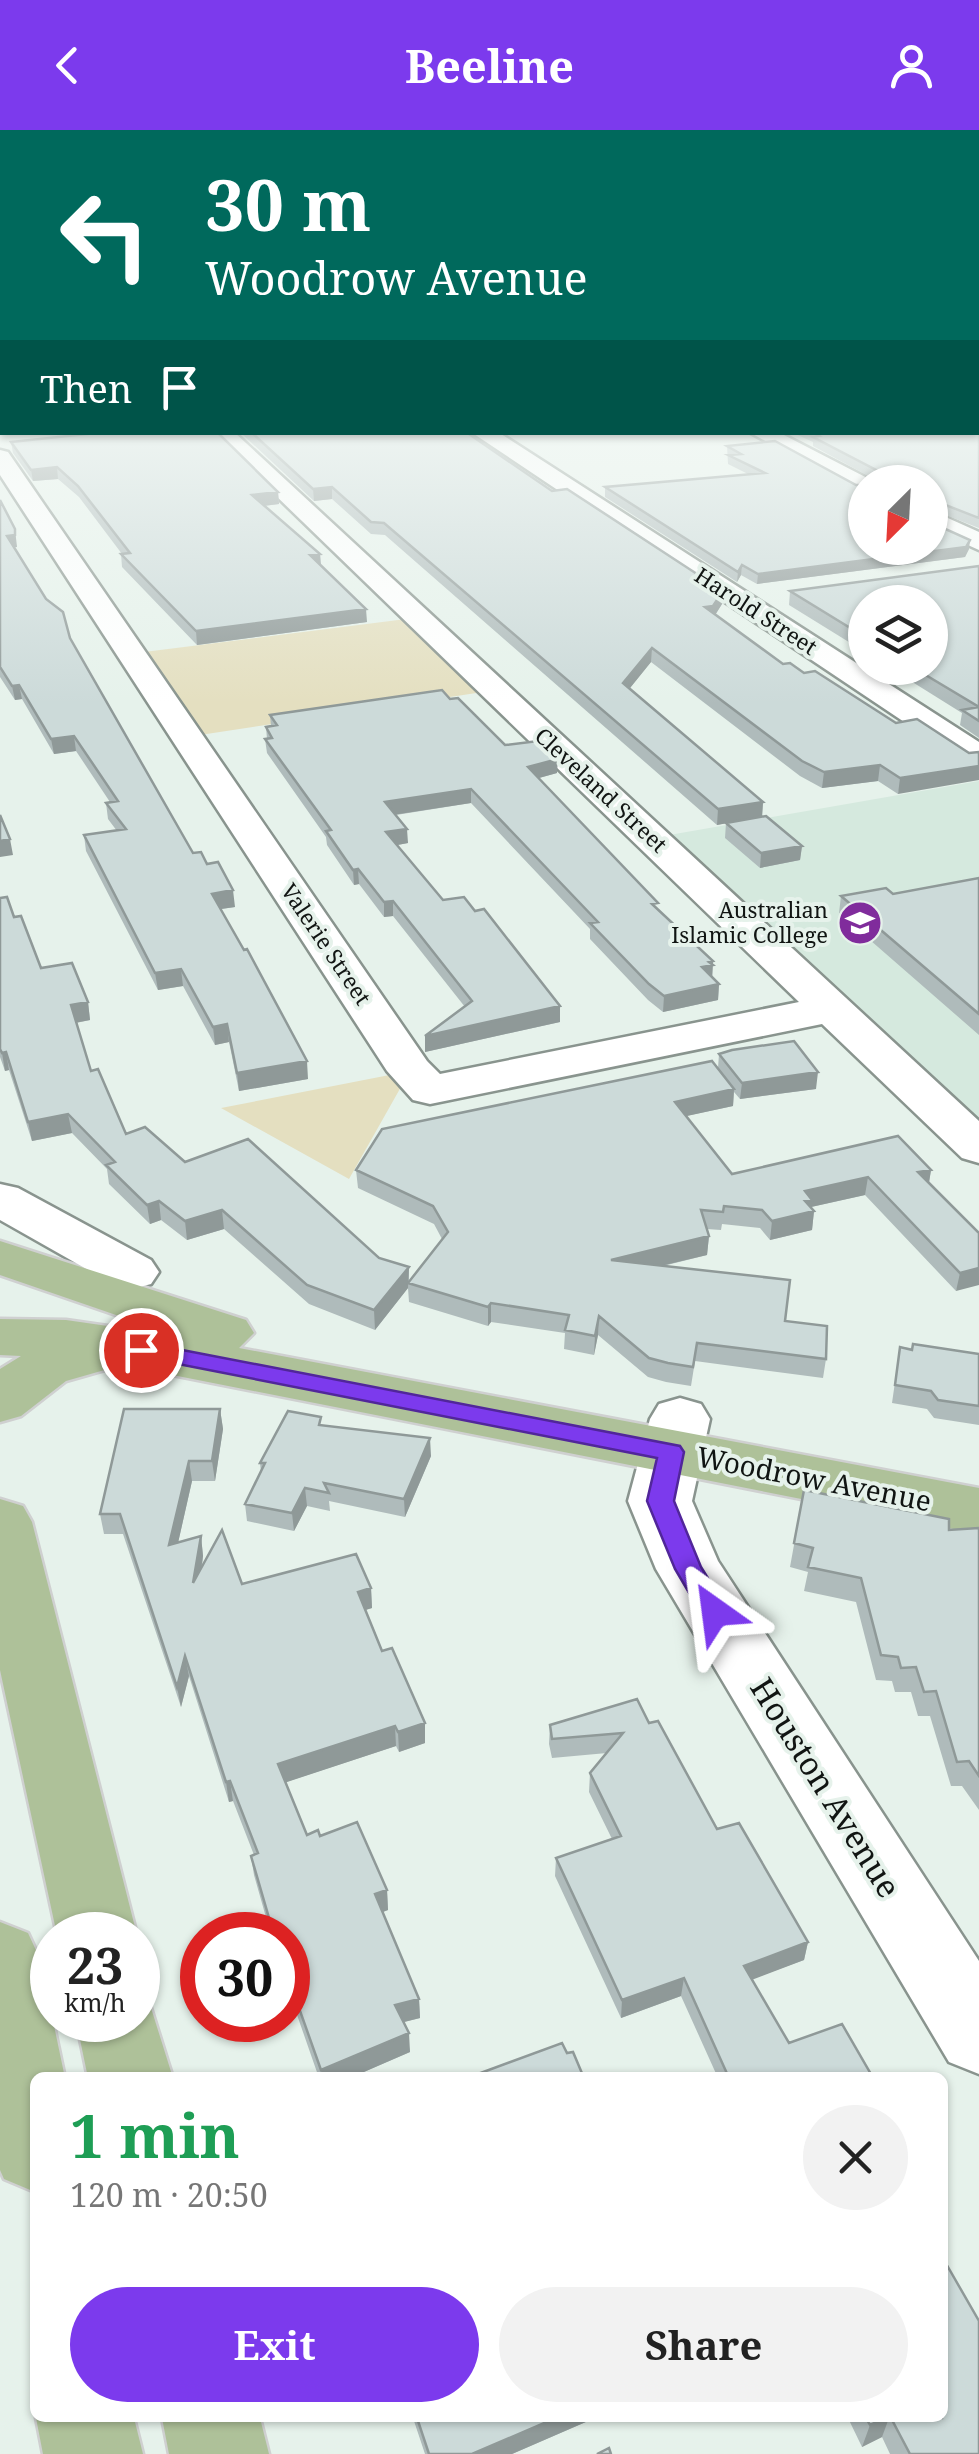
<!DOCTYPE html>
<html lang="en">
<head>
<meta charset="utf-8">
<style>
	body { margin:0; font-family:"Noto Serif",serif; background:#f2f2f2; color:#222; height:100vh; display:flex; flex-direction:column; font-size:38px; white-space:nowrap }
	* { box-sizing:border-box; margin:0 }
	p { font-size:32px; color:#767676 }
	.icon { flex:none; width:55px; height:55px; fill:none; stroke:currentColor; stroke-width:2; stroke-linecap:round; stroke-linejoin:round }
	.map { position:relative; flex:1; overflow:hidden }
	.sheet { position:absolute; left:30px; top:1942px; width:918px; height:350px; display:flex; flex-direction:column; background:#fff; border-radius:15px; box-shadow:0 2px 8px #0004 }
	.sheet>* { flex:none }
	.hud { position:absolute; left:0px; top:0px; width:980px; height:305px; box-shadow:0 2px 8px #0004; background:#00695c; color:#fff; overflow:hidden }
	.needle { width:65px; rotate:204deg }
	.controls { position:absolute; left:848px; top:335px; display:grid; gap:20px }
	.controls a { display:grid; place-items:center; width:100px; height:100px; border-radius:50%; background:#fff; box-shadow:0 2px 8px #0004; font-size:50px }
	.speed { position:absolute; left:30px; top:1782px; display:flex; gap:20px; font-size:50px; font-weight:700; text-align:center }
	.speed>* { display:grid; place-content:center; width:130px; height:130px; border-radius:50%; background:#fff; box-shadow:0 2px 8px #0004; line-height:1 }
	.speed small { font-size:25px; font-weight:400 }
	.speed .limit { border:15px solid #d22; background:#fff; color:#111 }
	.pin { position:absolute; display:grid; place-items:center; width:85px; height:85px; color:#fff; margin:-42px; border:5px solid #fff; border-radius:50%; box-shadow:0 2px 10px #0007 }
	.me { position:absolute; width:110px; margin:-55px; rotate:329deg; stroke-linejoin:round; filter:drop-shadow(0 0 8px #0008) }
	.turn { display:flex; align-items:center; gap:35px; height:210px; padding:0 40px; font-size:45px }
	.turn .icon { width:130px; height:130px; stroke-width:2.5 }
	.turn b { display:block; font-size:70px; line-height:85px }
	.then { display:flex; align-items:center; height:95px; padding:0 40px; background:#0003; gap:20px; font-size:38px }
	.round { display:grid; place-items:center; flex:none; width:105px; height:105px; border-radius:52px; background:#f2f2f2 }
	.head { display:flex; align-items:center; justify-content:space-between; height:170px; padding:0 40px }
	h1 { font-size:60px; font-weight:700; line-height:75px; color:#1e9e55 }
	.action { display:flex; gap:20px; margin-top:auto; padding:20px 40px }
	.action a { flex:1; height:115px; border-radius:60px; background:#7c3aed; color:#fff; font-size:40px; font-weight:700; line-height:115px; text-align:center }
	.action a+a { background:#f2f2f2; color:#222 }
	header { display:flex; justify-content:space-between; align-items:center; height:130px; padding:0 40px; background:#7c3aed; color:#fff; font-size:45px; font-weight:700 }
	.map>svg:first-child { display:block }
	.built { fill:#d5e9de }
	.green { fill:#e4dfc0 }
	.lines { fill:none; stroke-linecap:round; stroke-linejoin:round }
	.minor-casing { stroke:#89948e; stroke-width:5 }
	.major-casing { stroke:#cfd0d0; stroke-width:5 }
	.minor { fill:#fff; fill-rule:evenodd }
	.major { fill:#aec199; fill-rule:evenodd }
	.wall { fill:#afbbbb }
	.shaded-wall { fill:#8f9998 }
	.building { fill:#ccdad9; stroke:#8f9998; stroke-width:2.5 }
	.route { fill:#7c3aed; stroke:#51269a; stroke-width:2.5 }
	.labels { text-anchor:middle; stroke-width:8; stroke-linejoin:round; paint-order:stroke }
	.far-street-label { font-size:22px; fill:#111513; stroke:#e6f2eb }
	.far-poi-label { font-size:22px; fill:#111513; stroke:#e6f2eb; text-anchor:end }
	.street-label { font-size:28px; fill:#111513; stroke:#e6f2eb }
	.near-street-label { font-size:32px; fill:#111513; stroke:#e6f2eb }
</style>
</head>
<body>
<header><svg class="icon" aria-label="back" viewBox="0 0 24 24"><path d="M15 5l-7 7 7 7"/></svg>Beeline<svg class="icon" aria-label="person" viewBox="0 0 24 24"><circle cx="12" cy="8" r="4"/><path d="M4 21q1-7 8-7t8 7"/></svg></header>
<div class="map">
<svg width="979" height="2324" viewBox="0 0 979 2324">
	<rect width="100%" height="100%" fill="#e6f2eb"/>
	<path class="built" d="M979 651V1018L652 708Z"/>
	<path class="green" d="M406 489 483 562 200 605 144 522Z
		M410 941 349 1049 221 978Z"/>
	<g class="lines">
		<defs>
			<path id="minor" d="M210 302H234L979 991V1033L962 1028 822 894 430 974 413 970 387 941 0 345V320L8 322 427 931 440 944 799 872Z
				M471 302H498L979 612V637L967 634Z
				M749 302H778L875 352H865V362L856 360Z
				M930 380 979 402V420L930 398Z
				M0 1054 18 1058 151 1130 159 1142 151 1154 132 1159 113 1154 0 1090Z
				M680 1268 701 1274 710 1289 692 1371 718 1431 979 1831V1944L949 1932 656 1439 628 1371 650 1289 659 1274Z"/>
			<path id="major" d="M0 1111 246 1190 254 1203 239 1218 979 1358V1404L122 1235 66 1251 21 1286 0 1292V1239L21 1226 0 1225V1189L66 1190 177 1206 0 1145Z
				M0 1369 23 1376 32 1392 137 1805H57L0 1540Z
				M0 1792 28 1803 40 1829 65 1948H35V2062L4 2049 0 2040Z
				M138 1859 146 1862 173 1948H88L76 1890H138Z
				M36 2288H134L143 2324H43Z
				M162 2288H260L269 2324H169Z"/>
		</defs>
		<use href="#minor" class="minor-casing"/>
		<use href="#major" class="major-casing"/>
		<use href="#minor" class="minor"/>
		<use href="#major" class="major"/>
	</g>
	<path class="wall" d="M979 280V398L930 379V352L870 347 813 316V312L791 302H978Z
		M240 302H466L552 361 723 461 722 474 715 485 783 534 804 543 896 593 917 589 898 664 878 651 822 658 800 646 651 532 629 559 763 672 762 687 802 716 800 730 760 738 725 708 726 693 717 695 385 405 371 404 332 369 314 371Z
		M11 312 278 362 279 374 264 376 320 424 321 436 367 492 197 515 122 437 121 424H122L79 367 58 349 33 351 13 323Z
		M727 316 856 355 969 419 965 427 757 454 741 445 737 452 605 367V357L750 345 728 334Z
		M0 370 17 417H14L70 508 193 723 235 777 221 779 308 949 239 961 229 912 215 915 183 856 158 860 86 721 84 705 117 701 108 689 106 673 110 672 76 621 54 624 22 569 15 570 0 547Z
		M979 436V608L960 595 962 583 890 538H930L865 472V522L789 475 790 461Z
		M450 569 505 615 557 643 539 648 657 779 713 831 712 847 719 854 718 870 663 882 648 870 590 809V799L471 673 396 685 408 713 397 715 443 770 560 892 425 922V906L465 877 393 786 384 787 359 754 354 755 327 715 326 707 267 623 265 609H267L266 597 271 596 270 585Z
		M979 748V905L839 783 841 766 893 764Z
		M0 768 14 787 41 838 88 872 90 890 76 893 91 941 126 1004 379 1128 409 1137V1151L442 1109 434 1094 358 1058 356 1040 718 938 719 924 816 959 740 969 734 962 733 976 686 986 732 1044 931 1040 929 1053 979 1103 956 1161 865 1065 811 1077 814 1081 812 1100 770 1110 760 1098 722 1094 721 1100 707 1099 709 1106 707 1125 663 1136 785 1191 826 1229 823 1248 695 1231 691 1256 666 1252 648 1247 598 1205 594 1225 564 1219 565 1203 491 1192 488 1196 409 1172 408 1158 375 1200 309 1174 224 1099 187 1110 161 1090 150 1094 109 1054 107 1039 72 1003 32 1011 9 940 5 941 0 927Z
		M900 1217 979 1224V1295L934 1288 927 1279 892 1273Z
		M220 1279 223 1299 215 1351H192L178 1413 201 1406 203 1426 202 1438 242 1454 371 1458 372 1478 365 1480 382 1521 425 1613 399 1622 396 1616 286 1652 307 1705 320 1706 387 1760 388 1780 383 1782 419 1869 420 1888 404 1892 410 1922 350 1948H319L288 1859V1805H271L254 1745 251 1726 254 1725 233 1671 229 1672 189 1546 181 1577 123 1404H104L100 1384Z
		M322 1295 431 1326 405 1387 329 1371 330 1381 307 1376 294 1401 247 1391 245 1374 261 1342 260 1333Z
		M804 1360 949 1400 979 1398V1680L962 1656H951L930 1586H918L911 1562H895L892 1551 876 1550 856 1472 804 1461 808 1442 790 1437Z
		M649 1593 717 1699 808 1812 804 1830 752 1849 789 1913 871 1948H718L681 1866 621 1888 555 1746 556 1728 612 1709 589 1662 590 1643 607 1623 552 1628 549 1614 550 1595Z
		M413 2288H595L512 2324H425Z
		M848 2288H942L979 2324H890L882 2307 862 2317Z"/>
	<path class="shaded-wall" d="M57 337 58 349 33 351 31 340Z
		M332 357V369L314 371 313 359Z
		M278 362 279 374 253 377 252 365Z
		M15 399 17 417 9 418 7 406Z
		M970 410 969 419 965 427 757 454 758 444Z
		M320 424 321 437 310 425Z
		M742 435 741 445 737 452 738 442Z
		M723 461 722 474 712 490 705 477Z
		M366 479 367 492 197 515 196 501Z
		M652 518 651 532 622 568 623 553Z
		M19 555 22 569 15 570 12 556Z
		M74 606 76 621 54 624 51 609Z
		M558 629 557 643 528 651V637Z
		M880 635 878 651 822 658 824 642Z
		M979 636V650L898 664 900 648Z
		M471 659V673L386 686 385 672Z
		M763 672 762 687 717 695 718 679Z
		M407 699 408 713 387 717 386 702Z
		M10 709 13 725 0 727V711Z
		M802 716 800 730 760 738 761 723Z
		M358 739 359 754 354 755 353 740Z
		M233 760 235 777 214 780 212 764Z
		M393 771V786L384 787V772Z
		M713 831 712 851 702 837Z
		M181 839 183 856 158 860 155 843Z
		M719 854 718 870 663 882 664 866Z
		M88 872 90 890 74 893 71 875Z
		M560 876V892L425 922V906Z
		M227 894 229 912 215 915 213 897Z
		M6 922 9 940 5 941 2 923Z
		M307 931 308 949 239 961 237 943Z
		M818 942 816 959 740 969 742 953Z
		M734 959 733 976 673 989 675 972Z
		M68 984 72 1003 32 1011 28 992Z
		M931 1040 928 1058 918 1042Z
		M868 1047 865 1065 811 1077 814 1081 812 1100 770 1110 772 1091 805 1061Z
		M159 1071 161 1090 150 1094 147 1075Z
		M222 1080 224 1099 187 1110 185 1091Z
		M709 1106 707 1125 610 1148 611 1130Z
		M409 1137 408 1158 375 1200 374 1180Z
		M979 1138V1155L956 1161 960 1143Z
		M491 1173V1192L488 1196V1177Z
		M599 1186 598 1205 594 1225 595 1206Z
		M220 1279 223 1299 215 1351 212 1331Z
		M430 1308 431 1326 405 1387 404 1369Z
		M189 1331 192 1351 173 1435 169 1415Z
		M305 1358 307 1376 294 1401 292 1383Z
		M201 1406 203 1426 196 1473 193 1453Z
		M371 1458 372 1478 359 1482 358 1462Z
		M185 1526 189 1546 181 1577 177 1557Z
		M425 1593V1613L399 1622 398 1602Z
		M395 1596 396 1616 281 1654 278 1634Z
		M230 1651 233 1671 229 1672 226 1652Z
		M387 1760 388 1780 377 1784 375 1764Z
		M808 1812 804 1830 741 1854 744 1836Z
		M684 1848 681 1866 621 1888 622 1870Z
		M419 1869 420 1888 396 1894 395 1875Z
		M409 1903 410 1922 350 1948H322L321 1940Z
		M556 2288H595L512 2324H472Z
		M886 2288H889L882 2307 862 2317 870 2295Z"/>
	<path class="building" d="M978 280H979V388L930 369V352H869L870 347 880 342 813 307 819 306 811 302H978Z
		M106 302H217L278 362 252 365 320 424 310 425 366 479 196 501 121 424 130 423 78 356 57 337 31 340 11 312Z
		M251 302H466L552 361 567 359 723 461 713 476 705 477 783 534 790 533 804 543 815 541 896 593 917 589 969 623 979 622V636L900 648 880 635 824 642 802 631 652 518 623 553 763 672 718 679 384 393 371 392 332 357 313 359Z
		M775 311 856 355H865V418H930V392L970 410 966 417 758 444 742 435 738 442 605 357 765 343 728 325 741 324 727 316Z
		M0 370 15 399V405L7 406 46 469 63 482 70 508 193 723 201 722 207 734 218 732 233 760 212 764 244 820 247 819 307 931 237 943 227 894 213 897 181 839 155 843 84 705 126 699 106 673 118 671 74 606 51 609 19 555 12 556 0 537Z
		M979 436V591L962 580 979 577 914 538H930V472H865V507L790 461Z
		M442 560 450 569 458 568 505 615 538 611 558 629 528 637 658 773 652 774 713 831 709 832 713 835 702 837 719 854 664 866 649 854 590 793 598 792 471 659 385 672 407 699 386 702 443 770 464 767 475 781 484 779 560 876 425 906 472 871 393 771 384 772 358 739 353 740 326 701 331 700 265 609 272 608 266 597 277 595 270 585Z
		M0 685 10 709 0 711Z
		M766 686 802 716 761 723 726 693Z
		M979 748V884L841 766 886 758 893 764Z
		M7 767 14 787 21 786 41 838 72 833 88 872 71 875 91 941 98 939 126 1004 145 997 185 1032 248 1009 379 1128 409 1137 374 1180 307 1155 222 1080 185 1091 159 1071 147 1075 106 1035 115 1032 68 984 28 992 6 922 2 923 0 919V768Z
		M794 911 818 942 742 953 719 924 732 920Z
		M712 931 734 959 675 972 732 1044 898 1006 931 1040 918 1042 979 1103V1138L960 1143 868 1047 805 1061 812 1070 805 1071 814 1081 772 1091 762 1080 724 1076 723 1082 701 1080 709 1106 611 1130 790 1150 785 1191 827 1196 826 1229 697 1213 693 1237 668 1233 649 1228 599 1186 595 1206 565 1200 569 1185 491 1173 488 1177 408 1153 448 1102 433 1076 356 1040 382 999Z
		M913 1214 979 1224V1276L938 1270 931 1261 895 1255 900 1217 912 1220Z
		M124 1279H220L212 1331H189L169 1415 201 1406 193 1453 222 1400 242 1454 356 1424 371 1458 358 1462 382 1521 392 1518 425 1593 398 1602 395 1596 278 1634 307 1705 318 1700 320 1706 357 1692 387 1760 375 1764 419 1869 395 1875 409 1903 321 1940 288 1847V1805H274L251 1726 258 1723 230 1651 226 1652 185 1526 177 1557 120 1384H100Z
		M288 1281 321 1287 319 1295 430 1308 404 1369 324 1353 329 1363 305 1358 292 1383 245 1374 265 1333H260Z
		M804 1360 949 1389V1400L979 1398V1646L969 1631 957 1632 936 1561 924 1562 916 1537 901 1538 898 1527 881 1525 861 1448 808 1437 813 1418 794 1413Z
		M637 1569 649 1593 658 1591 717 1699 739 1693 808 1812 744 1836 789 1913 842 1894 872 1946 868 1948H729L684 1848 622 1870 556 1728 621 1706 590 1643 623 1603 552 1609 550 1595Z
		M562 1913 567 1923 573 1922 584 1948H467Z
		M948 2137 979 2191V2324H910L891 2288H942V2143Z
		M417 2288H556L472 2324H429Z
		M866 2288H886L870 2295Z
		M609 2318 611 2324H597Z"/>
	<linearGradient id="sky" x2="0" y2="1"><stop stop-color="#7eafd5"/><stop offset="0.43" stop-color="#f4f9f6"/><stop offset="1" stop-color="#f4f9f6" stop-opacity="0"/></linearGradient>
	<rect width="979" height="574" fill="url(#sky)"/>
	<path class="route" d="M141 1212 680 1316 684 1322 674 1371 701 1437 729 1482 725 1490H705L675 1439 647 1371 657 1328 132 1225V1214Z"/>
	<defs>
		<symbol id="school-disc" viewBox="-11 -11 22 22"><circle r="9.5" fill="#802c9c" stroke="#e6f2eb"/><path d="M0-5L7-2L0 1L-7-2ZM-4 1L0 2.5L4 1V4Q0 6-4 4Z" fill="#fff"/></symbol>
	</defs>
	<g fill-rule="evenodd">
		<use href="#school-disc" x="835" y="768" width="50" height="50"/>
	</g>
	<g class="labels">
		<g class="far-street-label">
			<text transform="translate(756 481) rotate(33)" y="8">Harold Street</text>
			<text transform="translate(601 660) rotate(43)" y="8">Cleveland Street</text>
			<text transform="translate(326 814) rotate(56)" y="8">Valerie Street</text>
		</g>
		<g class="far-poi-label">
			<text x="828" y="788">Australian<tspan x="828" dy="25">Islamic College</tspan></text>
		</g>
		<g class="street-label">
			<text transform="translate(814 1349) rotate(11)" y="10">Woodrow Avenue</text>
		</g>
		<g class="near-street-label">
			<text transform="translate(825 1658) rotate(58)" y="11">Houston Avenue</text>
		</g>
	</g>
</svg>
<div class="controls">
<a><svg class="needle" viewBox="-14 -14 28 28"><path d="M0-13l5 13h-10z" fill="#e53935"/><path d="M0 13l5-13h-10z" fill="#767676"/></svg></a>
<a><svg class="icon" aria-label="layers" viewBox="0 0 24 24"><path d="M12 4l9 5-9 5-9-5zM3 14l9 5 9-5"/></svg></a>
</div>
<div class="speed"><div>23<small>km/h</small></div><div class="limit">30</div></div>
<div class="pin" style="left:141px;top:1220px;background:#d93025"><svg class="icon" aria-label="arrive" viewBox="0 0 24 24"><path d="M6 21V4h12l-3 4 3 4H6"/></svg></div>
<svg class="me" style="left:715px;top:1482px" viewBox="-20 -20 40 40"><path d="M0-17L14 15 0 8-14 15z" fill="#7c3aed" stroke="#fff" stroke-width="4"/></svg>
<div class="hud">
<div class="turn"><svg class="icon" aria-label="left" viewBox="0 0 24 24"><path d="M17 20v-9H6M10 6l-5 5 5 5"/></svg><div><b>30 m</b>Woodrow Avenue</div></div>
<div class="then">Then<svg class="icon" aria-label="arrive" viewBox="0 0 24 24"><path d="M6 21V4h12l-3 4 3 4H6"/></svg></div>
</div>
<section class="sheet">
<div class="head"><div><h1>1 min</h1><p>120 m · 20:50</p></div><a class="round"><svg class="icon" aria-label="close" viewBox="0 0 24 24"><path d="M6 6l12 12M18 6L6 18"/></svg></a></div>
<div class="action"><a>Exit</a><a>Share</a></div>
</section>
</div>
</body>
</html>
